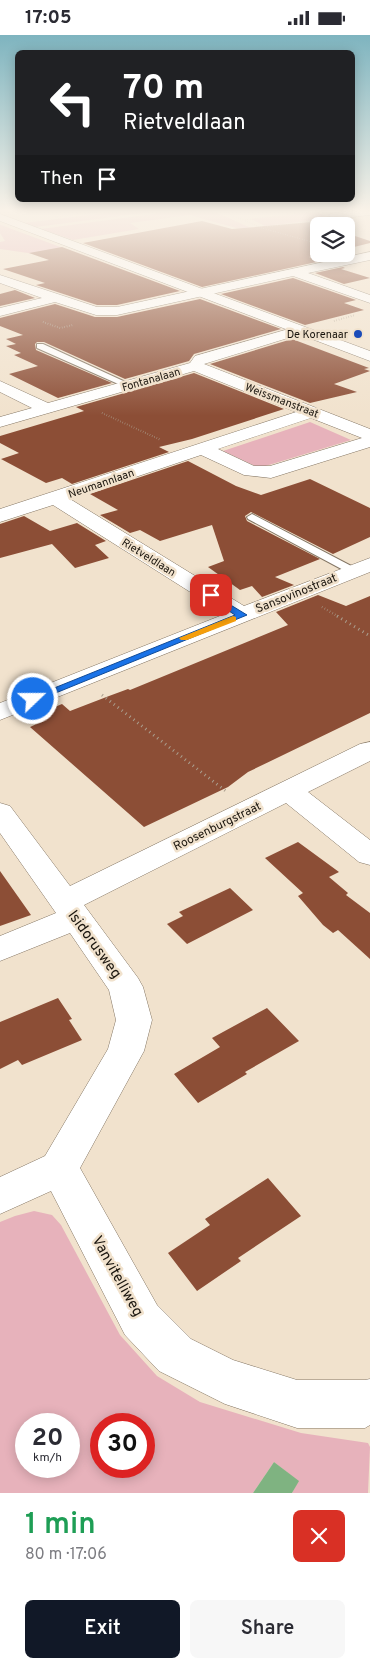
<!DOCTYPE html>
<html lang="en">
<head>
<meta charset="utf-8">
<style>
	body { margin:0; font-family:Overpass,sans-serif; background:#f7f7f7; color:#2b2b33; height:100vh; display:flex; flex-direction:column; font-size:19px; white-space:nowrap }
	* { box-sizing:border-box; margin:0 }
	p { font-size:16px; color:#7c7c81 }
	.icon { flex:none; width:28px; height:28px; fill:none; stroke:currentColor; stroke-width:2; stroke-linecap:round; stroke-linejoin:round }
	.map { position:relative; height:1458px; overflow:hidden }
	.drawer { display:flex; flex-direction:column; background:#fff; flex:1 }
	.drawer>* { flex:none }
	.hud { position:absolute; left:15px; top:15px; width:340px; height:152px; border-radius:8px; box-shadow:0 2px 12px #0003; background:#202124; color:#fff; overflow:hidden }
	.tools { position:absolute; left:310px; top:182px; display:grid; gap:10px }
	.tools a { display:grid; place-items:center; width:45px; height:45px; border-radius:8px; background:#fff; box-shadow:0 2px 12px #0003; font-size:25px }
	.speed { position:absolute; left:15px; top:1378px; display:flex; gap:10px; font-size:25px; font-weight:700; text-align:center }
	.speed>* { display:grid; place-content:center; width:65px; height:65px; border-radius:50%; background:#fff; box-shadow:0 2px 12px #0003; line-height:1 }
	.speed small { font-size:12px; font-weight:400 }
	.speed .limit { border:8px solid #d22; background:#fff; color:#111 }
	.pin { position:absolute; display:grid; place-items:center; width:42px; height:42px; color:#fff; margin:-21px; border-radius:10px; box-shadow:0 2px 8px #0006 }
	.me { position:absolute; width:55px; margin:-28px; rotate:68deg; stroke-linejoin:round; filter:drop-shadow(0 0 4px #0008) }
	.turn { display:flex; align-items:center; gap:18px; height:105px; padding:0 25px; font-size:22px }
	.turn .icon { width:65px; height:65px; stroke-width:2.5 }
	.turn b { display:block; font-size:35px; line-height:42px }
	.then { display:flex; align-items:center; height:48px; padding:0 25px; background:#0003; gap:10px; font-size:19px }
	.round { display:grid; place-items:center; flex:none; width:52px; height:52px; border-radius:8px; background:#f7f7f7 }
	.summary { display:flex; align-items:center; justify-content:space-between; height:85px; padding:0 25px }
	h1 { font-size:30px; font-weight:600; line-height:38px; color:#1e9e55 }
	.button { display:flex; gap:10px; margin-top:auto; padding:10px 25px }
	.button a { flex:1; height:58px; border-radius:8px; background:#111827; color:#fff; font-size:20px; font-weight:600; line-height:58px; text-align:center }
	.button a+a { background:#f7f7f7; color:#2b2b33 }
	.status { display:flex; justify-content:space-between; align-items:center; height:35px; padding:0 25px; background:#fff; direction:ltr }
	.status svg { height:14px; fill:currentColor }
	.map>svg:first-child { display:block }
	.green { fill:#e7b2bb; fill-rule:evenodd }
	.water { fill:#7fb381 }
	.building { fill:#8c4e36 }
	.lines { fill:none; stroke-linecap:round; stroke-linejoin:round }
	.service-casing { stroke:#847664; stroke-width:2 }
	.minor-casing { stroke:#847664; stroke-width:1 }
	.tertiary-casing { stroke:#847664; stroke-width:1 }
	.path-far3 { stroke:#ab9f8f; stroke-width:1; stroke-dasharray:0.5 2; stroke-linecap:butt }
	.path-far2 { stroke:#ab9f8f; stroke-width:2; stroke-dasharray:0.5 2; stroke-linecap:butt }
	.path-far1 { stroke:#ab9f8f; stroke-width:2.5; stroke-dasharray:0.5 2.5; stroke-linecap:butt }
	.path { stroke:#ab9f8f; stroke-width:3; stroke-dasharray:1 4; stroke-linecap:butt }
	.service { fill:#fff; fill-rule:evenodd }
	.minor { fill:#fff; fill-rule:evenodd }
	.tertiary { fill:#fff; fill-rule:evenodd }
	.route { fill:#1a73e8; stroke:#114b97 }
	.slow { fill:#f59e0b }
	.poi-dot { fill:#1b4cb9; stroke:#f1e2cd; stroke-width:2 }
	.labels { text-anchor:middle; stroke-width:5; stroke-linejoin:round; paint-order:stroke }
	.far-poi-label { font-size:11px; fill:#1a150e; stroke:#f1e2cd; text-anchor:end }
	.far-street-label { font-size:11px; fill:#1a150e; stroke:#f1e2cd }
	.street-label { font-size:12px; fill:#1a150e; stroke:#f1e2cd }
	.near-street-label { font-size:15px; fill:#1a150e; stroke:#f1e2cd }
</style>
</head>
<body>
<div class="status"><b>17:05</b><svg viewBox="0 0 49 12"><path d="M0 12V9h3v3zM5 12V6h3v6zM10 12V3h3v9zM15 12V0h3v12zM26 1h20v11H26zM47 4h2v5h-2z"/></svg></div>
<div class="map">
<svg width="370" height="1458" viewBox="0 0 370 1458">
	<rect width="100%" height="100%" fill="#f1e2cd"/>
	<path class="green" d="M122 176H158L36 192 24 188Z
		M176 176H213L249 192 301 207 163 237 150 233 270 207 272 203 190 180 130 188 139 194 73 205 41 194Z
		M317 177 332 183 265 191 251 184Z
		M0 190H1L63 213 35 219 0 214V207L5 206 0 198Z
		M310 387 351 405 259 433 223 416Z
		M34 1176 52 1180 61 1190 120 1300 157 1341 200 1367 301 1398 368 1408 370 1412 368 1458H292L298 1446 274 1427 253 1458H0V1187L15 1181ZM26 1389H69V1431H26ZM101 1389H144V1431H101Z"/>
	<path class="water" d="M274 1427 299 1446 292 1458H253Z"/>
	<path class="building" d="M202 186 232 194 312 187 325 191H319V219H322L309 222 321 226 202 252 83 208Z
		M346 198 370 206V208L346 214Z
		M62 212 180 256 117 270H97L36 250 45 248 3 234 49 225 29 218Z
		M343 232 345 233 341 234 370 243 344 249 315 238Z
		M293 243 356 265 344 268 364 275 305 290 221 259Z
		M15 255 35 263 0 271V259Z
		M200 264 281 294 194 319 189 326 125 344 44 307H37L35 309 36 315 112 348 58 363 9 339 38 331 14 320 21 318 6 311 16 309 6 304 23 300 0 291V283L55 269 95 282H117Z
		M292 304 369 333 364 334 370 336 334 349 357 357 310 368 210 329Z
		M194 338 284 374 192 404 159 412 169 417 72 449 62 443 46 448 1 424 19 418 0 408V401L84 376 76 372Z
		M188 426 236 451 261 460 310 444 370 473V502L333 519 251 477 245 481 247 486 320 524 275 542 294 550 262 562 252 551 240 555 208 532 224 526 212 490 160 506 140 495 130 498 100 480 118 475 90 459Z
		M24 481 50 496 77 488 106 506 95 510 109 523 75 533 52 509 0 523V489Z
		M318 560 346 571 370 561V678L248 737 228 752 144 792 30 692 41 687 33 681 62 669 70 676 109 661 128 654 130 655 288 590 276 577Z
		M298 807 339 837 329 842 348 858 346 860 370 878V924L338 895 333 898 323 890 298 861 303 858 265 823Z
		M0 836 31 880 0 891Z
		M230 853 253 875 187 909 167 889 183 881 179 877Z
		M58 963 72 984 69 985 82 1005 22 1030 18 1025 0 1034V987Z
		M267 973 299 1006 245 1037 247 1039 198 1068 174 1039 220 1012 212 1003Z
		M268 1143 301 1181 238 1223 241 1226 197 1256 168 1218 210 1190 205 1184Z"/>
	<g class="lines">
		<defs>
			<path id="service" d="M37 309H43L132 350 125 352 37 313Z
				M252 479 357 534 358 536 353 539 349 538 248 484 247 482Z"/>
			<path id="minor" d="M346 176H370V180L334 184 329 181 330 179Z
				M370 217V225L308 238 370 260V268L293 241 117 280H96L55 267 0 281V273L42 263 0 248V240L97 272H117Z
				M299 291 304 292 306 295 304 298 204 329 370 394V412L271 443 244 440 201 420 70 464 244 571 370 523V537L0 685V668L225 579 53 470 0 487V474L296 377 194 336 0 392V382L32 373 0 357V346L48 368 190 328 195 321ZM311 383 362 403 270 431H254L218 414Z
				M370 707V726L308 757 370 805V830L359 827 286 768 84 870 138 943 143 952 152 985 144 1016 80 1133 157 1270 191 1304 233 1325 297 1345H365L370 1344V1390L365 1393H297L225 1369 159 1336 125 1300 51 1156 0 1179V1142L45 1121 108 1014 116 985 109 955 70 898 0 926V901L56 878 0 798V768L10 771 70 851 360 709Z"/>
			<path id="tertiary" d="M0 179 370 316V326L0 186Z"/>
		</defs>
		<use href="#service" class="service-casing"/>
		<use href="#minor" class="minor-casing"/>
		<use href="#tertiary" class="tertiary-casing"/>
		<path class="path-far3" d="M222 176 262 193 319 209
			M55 182 104 176
			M245 185 313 176
			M265 192 316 186"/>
		<path class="path-far2" d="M334 286 355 280
			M43 287 60 293 73 290
			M102 378 161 405"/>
		<path class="path-far1" d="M322 572 339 582"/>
		<path class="path" d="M337 581 370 601
			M102 660 227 757"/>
		<use href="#service" class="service"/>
		<use href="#minor" class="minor"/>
		<use href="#tertiary" class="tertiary"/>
	</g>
	<linearGradient id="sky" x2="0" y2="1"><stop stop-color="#7eb4bf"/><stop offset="0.46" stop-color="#f9f2e8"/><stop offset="1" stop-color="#f9f2e8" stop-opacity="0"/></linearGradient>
	<rect width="370" height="381" fill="url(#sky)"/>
	<path class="route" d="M211 558 247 580 36 666 33 667 27 664 235 580 208 562V559Z"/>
	<path class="slow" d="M233 581 236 582V586L187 605H181L179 603Z"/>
	<circle class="poi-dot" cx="358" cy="299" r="5"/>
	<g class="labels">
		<g class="far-poi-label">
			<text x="348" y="303">De Korenaar</text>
		</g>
		<g class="far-street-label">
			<text transform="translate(151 344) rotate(-16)" y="4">Fontanalaan</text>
			<text transform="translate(282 365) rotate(21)" y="4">Weissmanstraat</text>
			<text transform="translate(101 448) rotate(-19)" y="4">Neumannlaan</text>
			<text transform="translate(149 522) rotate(32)" y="4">Rietveldlaan</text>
		</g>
		<g class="street-label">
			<text transform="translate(296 558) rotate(-22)" y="4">Sansovinostraat</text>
			<text transform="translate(217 791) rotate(-26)" y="4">Roosenburgstraat</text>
		</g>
		<g class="near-street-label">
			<text transform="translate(95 909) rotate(54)" y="5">Isidorusweg</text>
			<text transform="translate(118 1241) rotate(61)" y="5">Vanvitelliweg</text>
		</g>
	</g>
</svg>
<div class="tools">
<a><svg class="icon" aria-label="layers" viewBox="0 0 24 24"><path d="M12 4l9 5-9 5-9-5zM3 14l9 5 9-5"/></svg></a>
</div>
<div class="speed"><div>20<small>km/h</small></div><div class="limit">30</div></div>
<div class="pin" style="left:211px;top:560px;background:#d93025"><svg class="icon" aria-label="arrive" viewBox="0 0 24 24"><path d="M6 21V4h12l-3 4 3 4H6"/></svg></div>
<svg class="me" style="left:33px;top:664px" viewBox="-20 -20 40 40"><circle r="17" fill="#1a73e8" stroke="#fff" stroke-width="3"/><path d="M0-11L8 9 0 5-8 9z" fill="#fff"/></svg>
<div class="hud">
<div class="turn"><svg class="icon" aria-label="left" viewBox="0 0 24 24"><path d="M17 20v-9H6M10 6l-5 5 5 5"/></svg><div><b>70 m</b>Rietveldlaan</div></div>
<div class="then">Then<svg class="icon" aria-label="arrive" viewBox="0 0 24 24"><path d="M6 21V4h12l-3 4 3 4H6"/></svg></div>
</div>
</div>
<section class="drawer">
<div class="summary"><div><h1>1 min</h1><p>80 m · 17:06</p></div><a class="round" style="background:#d93025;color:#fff"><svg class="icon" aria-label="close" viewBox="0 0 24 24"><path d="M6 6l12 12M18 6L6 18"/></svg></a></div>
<div class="button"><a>Exit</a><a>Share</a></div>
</section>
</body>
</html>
